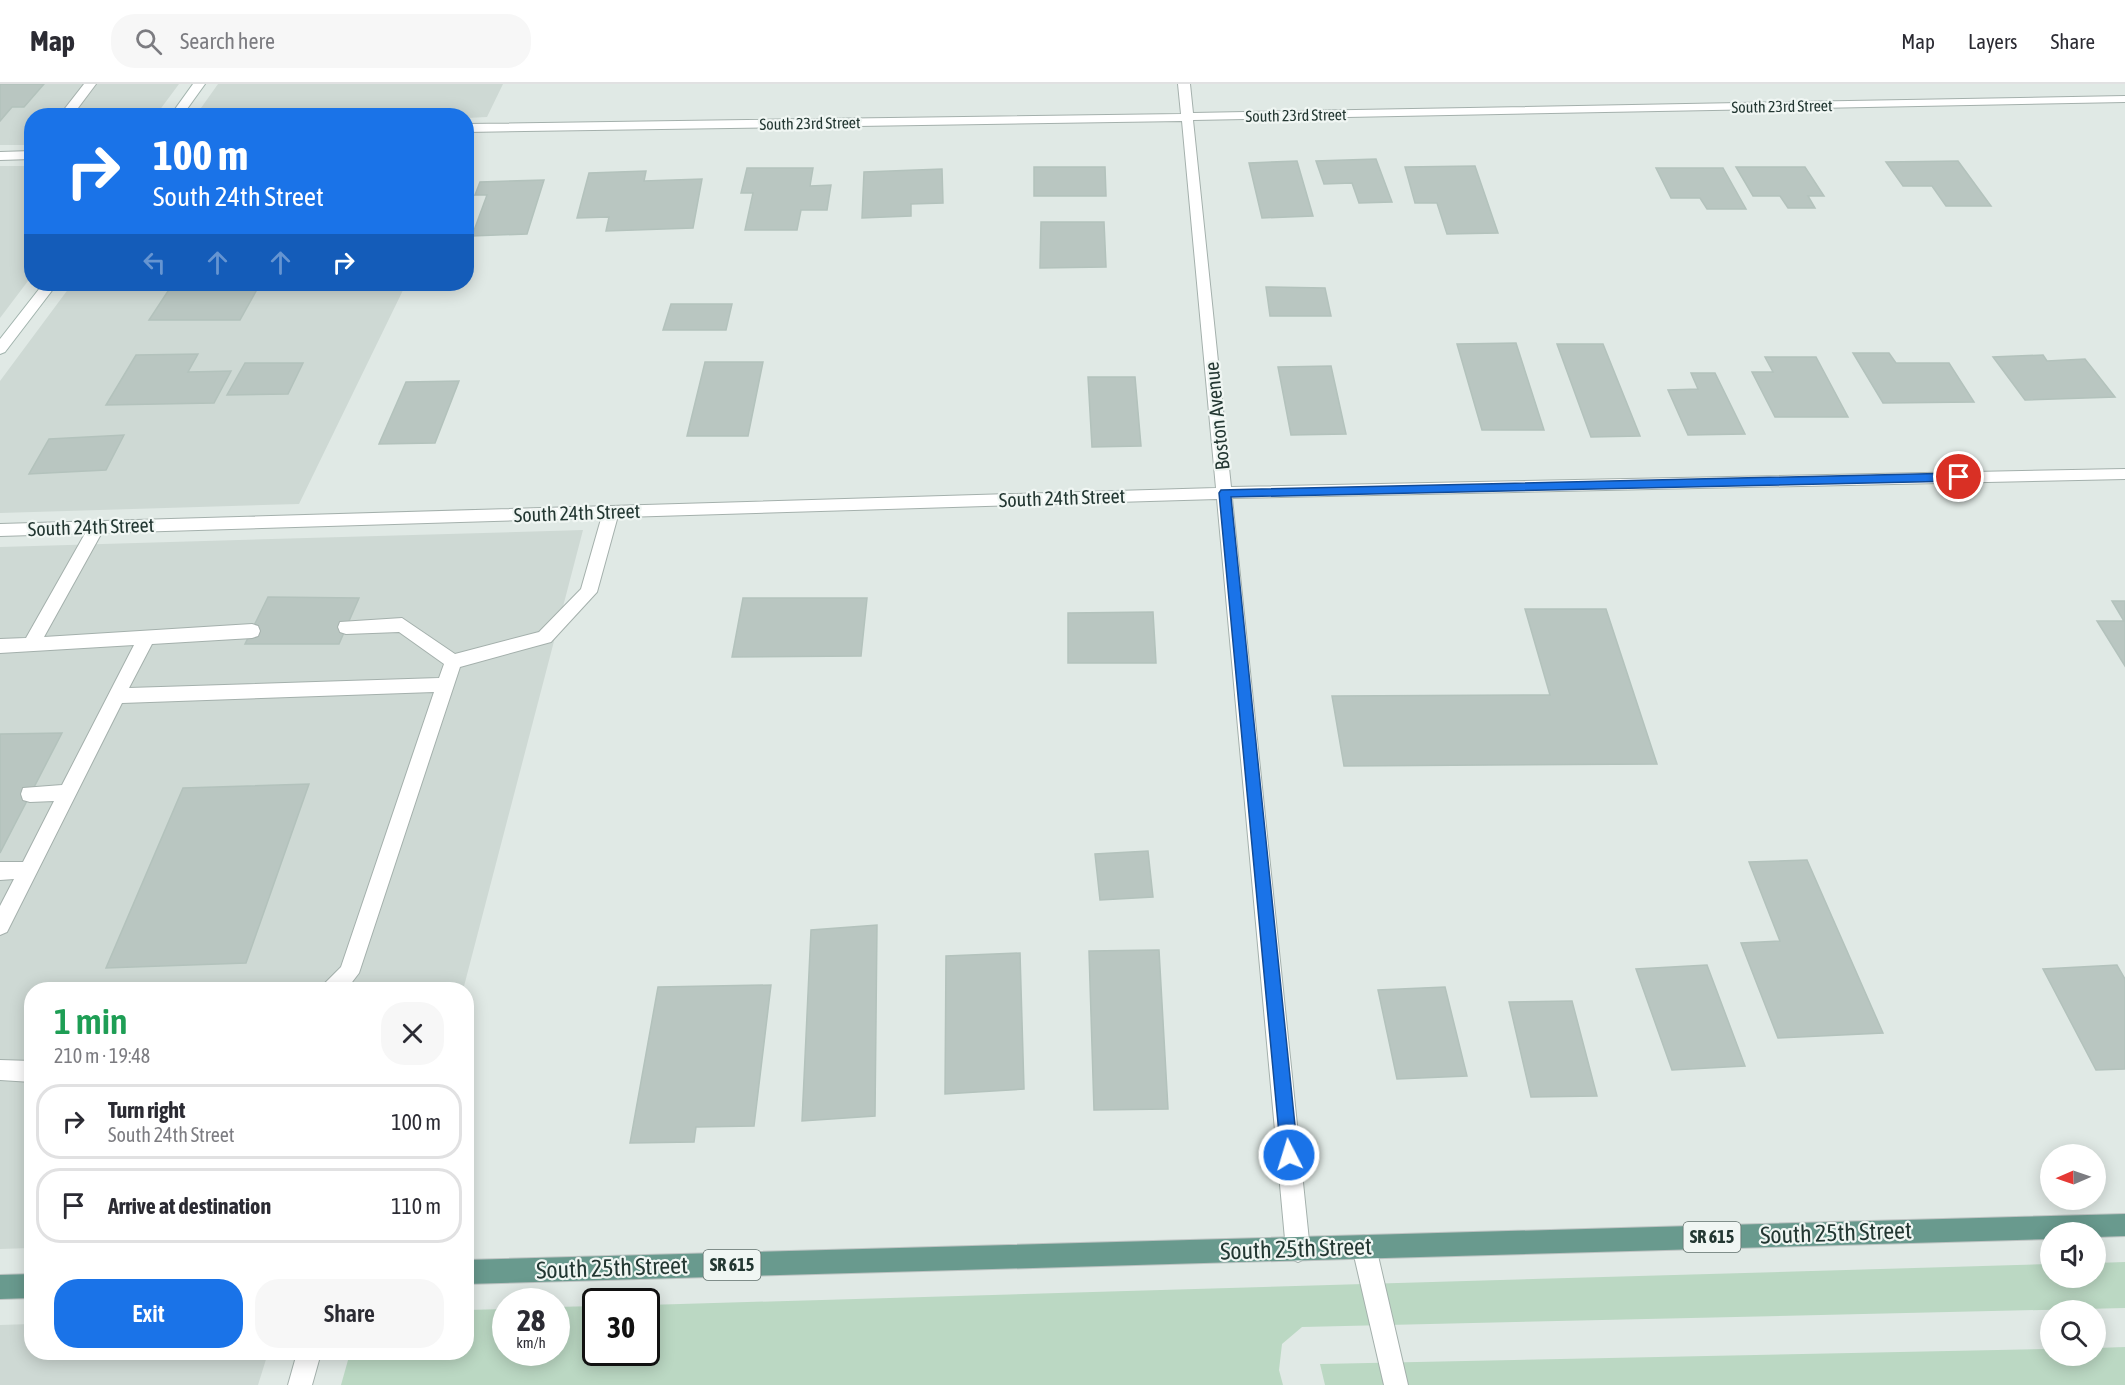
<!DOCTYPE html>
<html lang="en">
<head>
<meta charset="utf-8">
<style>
	body { margin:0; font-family:"Asap Condensed",sans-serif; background:#f7f7f7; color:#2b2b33; height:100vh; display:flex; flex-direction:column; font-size:22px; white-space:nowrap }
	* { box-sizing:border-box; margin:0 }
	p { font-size:20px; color:#7c7c81 }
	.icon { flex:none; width:33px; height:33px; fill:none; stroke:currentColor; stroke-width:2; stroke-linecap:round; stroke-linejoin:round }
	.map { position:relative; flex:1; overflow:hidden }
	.details { position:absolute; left:24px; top:898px; width:450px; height:378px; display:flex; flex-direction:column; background:#fff; border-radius:24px; box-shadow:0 3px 15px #0003 }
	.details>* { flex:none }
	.guide { position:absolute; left:24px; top:24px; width:450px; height:183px; border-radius:24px; box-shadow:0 3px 15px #0003; background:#1a73e8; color:#fff; overflow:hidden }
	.needle { width:39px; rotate:268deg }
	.tools { position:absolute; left:2040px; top:1060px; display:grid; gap:12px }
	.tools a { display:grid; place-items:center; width:66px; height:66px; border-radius:50%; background:#fff; box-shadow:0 3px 15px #0003; font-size:30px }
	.speed { position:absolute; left:492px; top:1204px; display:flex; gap:12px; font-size:30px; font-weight:700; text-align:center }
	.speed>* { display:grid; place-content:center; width:78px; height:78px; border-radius:50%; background:#fff; box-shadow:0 3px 15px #0003; line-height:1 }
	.speed small { font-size:15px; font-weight:400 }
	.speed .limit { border:3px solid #111; border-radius:9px; background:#fff; color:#111 }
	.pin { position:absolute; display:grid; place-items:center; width:51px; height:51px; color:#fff; margin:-26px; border:3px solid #fff; border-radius:50%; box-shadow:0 2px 6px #0007 }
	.me { position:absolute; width:66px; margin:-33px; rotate:355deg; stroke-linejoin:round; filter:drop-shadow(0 0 4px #0008) }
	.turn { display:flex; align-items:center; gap:21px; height:126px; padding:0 30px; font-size:27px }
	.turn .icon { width:78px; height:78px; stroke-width:2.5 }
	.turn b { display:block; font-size:42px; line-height:51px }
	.lanes { display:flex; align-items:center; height:57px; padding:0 30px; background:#0003; justify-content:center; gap:30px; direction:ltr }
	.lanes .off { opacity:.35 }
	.round { display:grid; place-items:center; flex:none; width:63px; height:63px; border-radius:24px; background:#f7f7f7 }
	.headline { display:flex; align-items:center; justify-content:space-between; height:102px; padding:0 30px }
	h1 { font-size:36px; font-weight:600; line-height:45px; color:#1e9e55 }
	.primary-button { display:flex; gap:12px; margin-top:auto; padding:12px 30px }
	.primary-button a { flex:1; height:69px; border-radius:24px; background:#1a73e8; color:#fff; font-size:24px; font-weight:600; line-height:69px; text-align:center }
	.primary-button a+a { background:#f7f7f7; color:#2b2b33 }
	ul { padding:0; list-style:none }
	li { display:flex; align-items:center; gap:18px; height:75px; margin:0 12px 9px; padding:0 18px; border:3px solid #e1e1e2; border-radius:24px }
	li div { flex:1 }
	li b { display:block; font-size:22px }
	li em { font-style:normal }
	header { display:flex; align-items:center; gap:36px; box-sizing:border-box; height:84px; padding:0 30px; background:#fff; border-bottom:2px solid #e1e1e2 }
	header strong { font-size:28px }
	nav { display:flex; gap:33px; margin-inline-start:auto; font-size:21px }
	.search { width:420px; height:54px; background:#f7f7f7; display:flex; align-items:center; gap:15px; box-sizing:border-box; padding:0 21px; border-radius:24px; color:#7c7c81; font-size:22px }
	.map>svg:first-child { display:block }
	.built { fill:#ced9d4 }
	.green { fill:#bbd8c3 }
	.building { fill:#b9c6c1; stroke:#b3c2bc; stroke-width:1.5 }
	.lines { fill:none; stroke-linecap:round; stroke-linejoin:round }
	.lane-casing { stroke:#a4b0ac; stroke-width:2 }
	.street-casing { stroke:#a4b0ac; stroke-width:2 }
	.secondary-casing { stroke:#a1b3ad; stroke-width:2 }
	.primary-casing { stroke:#bdc3c2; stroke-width:2 }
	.lane { fill:#fff; fill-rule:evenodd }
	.street { fill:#fff; fill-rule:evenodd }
	.secondary { fill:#fff; fill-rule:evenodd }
	.primary { fill:#699a8e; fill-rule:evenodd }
	.route { fill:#1a73e8; stroke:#114b97; stroke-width:1.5 }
	.labels { text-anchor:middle; stroke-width:4.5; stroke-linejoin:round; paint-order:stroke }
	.far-street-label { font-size:16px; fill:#233732; stroke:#f0f6f3 }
	.shield { fill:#f0f6f3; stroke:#60706c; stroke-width:1.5 }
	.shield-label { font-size:18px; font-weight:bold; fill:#233732 }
	.street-label { font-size:20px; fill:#233732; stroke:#f0f6f3 }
	.near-street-label { font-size:24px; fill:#233732; stroke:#f0f6f3 }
</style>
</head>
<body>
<header>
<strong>Map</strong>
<div class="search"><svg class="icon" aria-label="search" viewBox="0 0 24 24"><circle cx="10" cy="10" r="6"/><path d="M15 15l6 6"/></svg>Search here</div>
<nav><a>Map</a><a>Layers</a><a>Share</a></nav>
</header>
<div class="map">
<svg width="2125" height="1301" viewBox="0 0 2125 1301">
	<rect width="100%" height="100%" fill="#e0e9e5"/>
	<path class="built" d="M0 0H179L156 31 32 32 31 61H0Z
		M218 0H503L487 33 467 34 466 32 196 31Z
		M0 82H32L31 193 0 234Z
		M72 200H406L299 420 0 429V297Z
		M583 446 463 906H32L31 1164 0 1165V463Z
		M31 1240 32 1269H268L258 1301H0V1241Z"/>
	<path class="green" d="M2125 1178V1224L1302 1243 1282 1260 1279 1286 1283 1301H341L350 1269H466L467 1226 505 1225 506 1269H556L557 1223 595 1222 596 1269H646L647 1221 2050 1180V1194H2096V1179Z
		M2125 1263V1301H1325L1320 1280 2050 1265V1272H2096V1264Z"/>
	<path class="building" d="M0 0H44L24 23H12L0 37Z
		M1376 75 1392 118 1359 119 1352 99 1324 100 1316 77Z
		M1297 77 1313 132 1262 134 1249 79Z
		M1958 77 1991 122H1946L1932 102H1903L1886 78Z
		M1475 82 1498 149 1447 150 1437 119H1415L1405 83Z
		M1034 83H1105L1106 112H1034Z
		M1736 83H1805L1824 112H1808L1815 124H1788L1780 112H1753Z
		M747 84H813L810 102 831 101 827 126H801L797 146H745L753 109H741Z
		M1656 84H1723L1746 125H1707L1700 114H1671Z
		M942 85 943 119 911 120V132L862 134 864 88Z
		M646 87 644 97 702 95 693 144 606 147 609 133 577 134 589 89Z
		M544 96 527 150 472 152 487 111H475L480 98Z
		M1041 138H1104L1106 183 1040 184Z
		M260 200 240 236H149L172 201Z
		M1266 203 1325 204 1331 232H1270Z
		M671 220H732L726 246H663Z
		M1516 259 1544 346H1482L1457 260Z
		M1557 260H1603L1640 352 1591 353Z
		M1853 269H1889L1896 279H1949L1974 318 1883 319Z
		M198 270 188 288 231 287 214 319 106 321 136 271Z
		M2043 271 2047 277 2085 275 2115 313 2025 316 1993 273Z
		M1765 273H1816L1848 333H1775L1752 288H1773Z
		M705 278H763L748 352H687Z
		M245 279H303L288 310 227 311Z
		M1331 282 1346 350 1291 351 1278 283Z
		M1691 289H1715L1745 350 1688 351 1668 306 1698 305Z
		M1088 293H1135L1141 362 1092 363Z
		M459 297 435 359 379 360 406 298Z
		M124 351 106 386 29 390 49 355Z
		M268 513 359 514 339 560H245Z
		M743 514H867L861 572 732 573Z
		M2112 517H2125V582L2097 537H2124Z
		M1525 525H1606L1657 680 1344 682 1332 612 1550 611Z
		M1153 528 1156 579H1068V529Z
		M62 649 0 769V650Z
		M309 700 246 879 106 884 183 704Z
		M1148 767 1153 813 1100 816 1095 770Z
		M1807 776 1883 949 1778 954 1741 859 1780 857 1749 778Z
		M877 841 875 1032 802 1037 811 846Z
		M1159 866 1168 1025 1094 1026 1089 867Z
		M1020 869 1024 1005 945 1010 946 872Z
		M1707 881 1745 982 1672 986 1636 885Z
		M2117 881 2125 895V985L2096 986 2043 885Z
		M771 901 754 1042 696 1043 694 1058 630 1059 658 903Z
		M1445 903 1467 992 1397 995 1378 906Z
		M1572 917 1597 1012 1531 1013 1509 918Z"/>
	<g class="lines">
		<defs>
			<path id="lane" d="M84 0H96L72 32H59Z
				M611 422 617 424 619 428 597 508 551 558 460 583 359 889 346 906H322L325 899 341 883 434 608 122 619 7 848 0 851V822L14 795 0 796V778H23L54 717 30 718 23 716 21 710 23 704 62 701 134 561 0 569V555L26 554 91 439H103L105 443 44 553 252 540 258 542 260 547 258 552 252 554 152 560 129 604 439 594 444 580 399 548 346 550 340 548 338 543 340 538 402 534 455 570 539 548 581 505 603 428 605 424Z
				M0 976 32 977V998L0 996Z
				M1364 1151 1372 1155 1376 1163 1408 1301H1384L1352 1163 1356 1155Z"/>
			<path id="street" d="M1178 0H1190L1193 29 2125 12V18L1193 36 1231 403 2125 385V395L1232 414 1310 1166 1306 1174 1298 1178 1290 1174 1286 1166 1217 415 0 452V440L1216 404 1182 37 466 48V40L1181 30Z
				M32 67V75L0 76V68Z
				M297 1269H321L312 1301H288Z"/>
			<path id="secondary" d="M193 0H205L182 32H170Z
				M43 200H57L5 268 0 270V255Z"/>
			<path id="primary" d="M2125 1130V1152L2096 1153V1149H2050V1155L466 1200V1176Z
				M32 1190V1214L0 1215V1191Z"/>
		</defs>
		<use href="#lane" class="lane-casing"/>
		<use href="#street" class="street-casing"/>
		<use href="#secondary" class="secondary-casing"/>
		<use href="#primary" class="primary-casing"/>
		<use href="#lane" class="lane"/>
		<use href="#street" class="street"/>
		<use href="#secondary" class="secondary"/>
		<use href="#primary" class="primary"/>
	</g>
	<path class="route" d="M1959 389 1965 393 1959 397 1231 413 1298 1071 1295 1077 1289 1079 1283 1077 1281 1071 1219 409 1221 406Z"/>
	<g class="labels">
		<g class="far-street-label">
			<text transform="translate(1782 22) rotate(-1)" y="6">South 23rd Street</text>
			<text transform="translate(1296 31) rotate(-1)" y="6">South 23rd Street</text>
			<text transform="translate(810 39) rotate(-1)" y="6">South 23rd Street</text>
		</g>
		<g class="shield">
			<rect x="1683.5" y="1138" width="57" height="30" rx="4.5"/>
			<rect x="703.5" y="1166" width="57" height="30" rx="4.5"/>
		</g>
		<g class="shield-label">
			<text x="1712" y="1159">SR 615</text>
			<text x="732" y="1187">SR 615</text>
		</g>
		<g class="street-label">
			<text transform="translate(1217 332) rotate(-96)" y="7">Boston Avenue</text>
			<text transform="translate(1062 414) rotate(-2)" y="7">South 24th Street</text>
			<text transform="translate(577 429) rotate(-2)" y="7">South 24th Street</text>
			<text transform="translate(91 443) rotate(-2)" y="7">South 24th Street</text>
		</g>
		<g class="near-street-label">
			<text transform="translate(1836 1149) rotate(-2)" y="8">South 25th Street</text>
			<text transform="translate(1296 1165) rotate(-2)" y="8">South 25th Street</text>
			<text transform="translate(612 1184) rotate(-2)" y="8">South 25th Street</text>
		</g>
	</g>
</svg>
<div class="tools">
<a><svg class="needle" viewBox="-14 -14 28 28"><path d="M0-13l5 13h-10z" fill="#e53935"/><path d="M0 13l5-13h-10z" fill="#7c7c81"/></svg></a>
<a><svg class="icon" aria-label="sound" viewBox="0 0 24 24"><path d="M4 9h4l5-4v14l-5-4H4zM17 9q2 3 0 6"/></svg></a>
<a><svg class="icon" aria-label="search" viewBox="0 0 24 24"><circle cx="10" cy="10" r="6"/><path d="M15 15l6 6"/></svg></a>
</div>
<div class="speed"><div>28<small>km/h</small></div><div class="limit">30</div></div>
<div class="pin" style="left:1959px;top:393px;background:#d93025"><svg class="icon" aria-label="arrive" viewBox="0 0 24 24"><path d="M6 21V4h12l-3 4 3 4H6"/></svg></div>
<svg class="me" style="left:1289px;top:1071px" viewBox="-20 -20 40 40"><circle r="17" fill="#1a73e8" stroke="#fff" stroke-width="3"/><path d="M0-11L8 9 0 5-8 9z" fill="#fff"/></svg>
<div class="guide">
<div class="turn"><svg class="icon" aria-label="right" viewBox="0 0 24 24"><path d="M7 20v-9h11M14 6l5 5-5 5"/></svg><div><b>100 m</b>South 24th Street</div></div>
<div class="lanes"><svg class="icon off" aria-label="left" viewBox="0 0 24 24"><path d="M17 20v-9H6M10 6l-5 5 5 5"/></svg><svg class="icon off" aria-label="ahead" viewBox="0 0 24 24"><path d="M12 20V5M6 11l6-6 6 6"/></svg><svg class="icon off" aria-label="ahead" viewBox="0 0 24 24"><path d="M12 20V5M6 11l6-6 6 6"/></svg><svg class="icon" aria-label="right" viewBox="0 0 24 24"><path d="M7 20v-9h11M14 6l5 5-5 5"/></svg></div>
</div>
<section class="details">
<div class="headline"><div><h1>1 min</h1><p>210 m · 19:48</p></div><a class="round"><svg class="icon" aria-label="close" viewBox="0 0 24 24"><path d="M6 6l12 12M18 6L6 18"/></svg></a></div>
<ul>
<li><svg class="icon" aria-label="right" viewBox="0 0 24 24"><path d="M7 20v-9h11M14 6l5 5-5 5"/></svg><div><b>Turn right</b><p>South 24th Street</p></div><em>100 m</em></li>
<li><svg class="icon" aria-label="arrive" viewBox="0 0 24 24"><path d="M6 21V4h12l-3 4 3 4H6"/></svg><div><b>Arrive at destination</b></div><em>110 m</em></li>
</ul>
<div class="primary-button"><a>Exit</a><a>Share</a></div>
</section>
</div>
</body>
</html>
